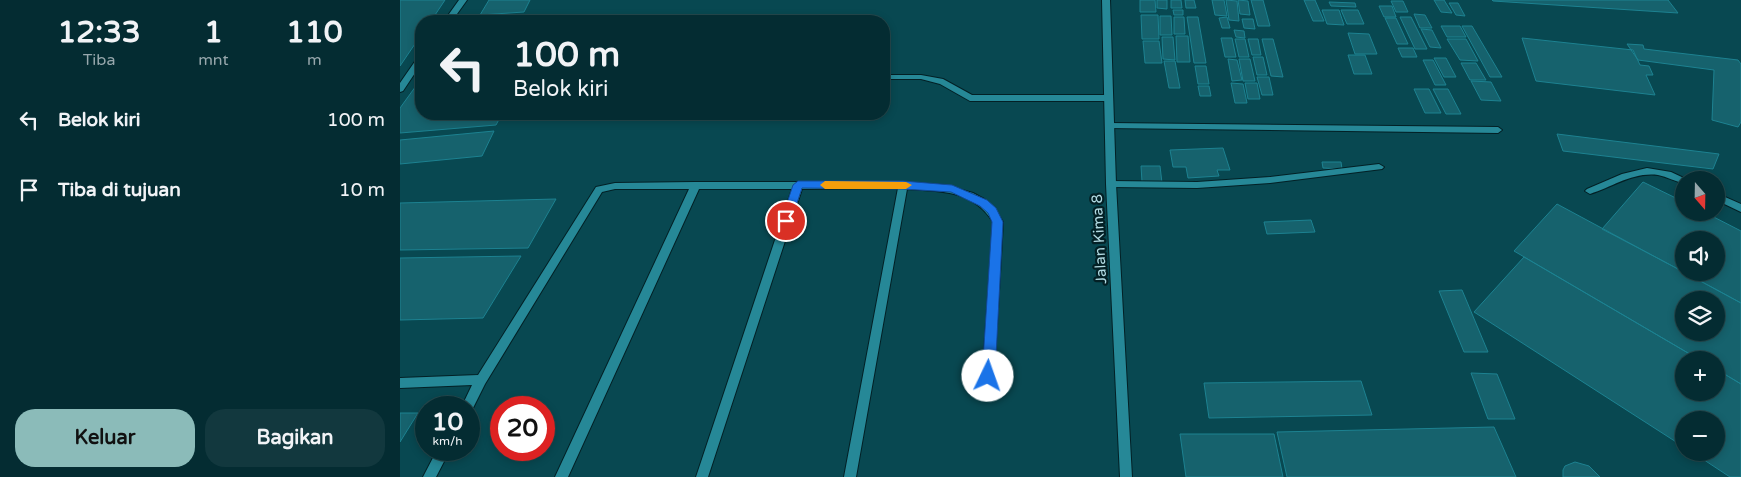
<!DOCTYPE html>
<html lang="id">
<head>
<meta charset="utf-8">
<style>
	body { margin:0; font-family:"Varela Round",sans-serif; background:#12383e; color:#f1f3f6; height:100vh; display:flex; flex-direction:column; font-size:19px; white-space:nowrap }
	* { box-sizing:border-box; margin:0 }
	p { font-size:16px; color:#97a7ac }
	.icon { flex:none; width:28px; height:28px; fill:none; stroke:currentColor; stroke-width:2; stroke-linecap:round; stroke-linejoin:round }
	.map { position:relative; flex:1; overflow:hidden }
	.panel { display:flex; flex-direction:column; background:#042c32; width:400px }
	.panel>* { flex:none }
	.hud { position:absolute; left:15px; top:15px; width:475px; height:105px; border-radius:20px; box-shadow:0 2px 8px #0003,0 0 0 1px #25484d; background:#042c32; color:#f1f3f6; overflow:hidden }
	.needle { width:32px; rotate:160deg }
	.tools { position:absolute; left:1275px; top:171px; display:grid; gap:10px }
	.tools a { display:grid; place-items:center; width:50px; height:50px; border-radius:50%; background:#042c32; box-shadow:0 2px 8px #0003,0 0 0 1px #25484d; font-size:25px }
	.speed { position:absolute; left:15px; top:396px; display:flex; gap:10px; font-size:25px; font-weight:700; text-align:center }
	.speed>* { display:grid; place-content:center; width:65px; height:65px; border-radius:50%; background:#042c32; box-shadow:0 2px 8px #0003,0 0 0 1px #25484d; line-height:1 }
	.speed small { font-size:12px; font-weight:400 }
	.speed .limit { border:8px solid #d22; background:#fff; color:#111 }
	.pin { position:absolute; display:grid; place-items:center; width:42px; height:42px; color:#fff; margin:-21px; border:2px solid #fff; border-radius:50%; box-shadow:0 1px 5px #0007 }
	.me { position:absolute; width:55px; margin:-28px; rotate:3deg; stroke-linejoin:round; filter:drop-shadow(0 0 4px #0008) }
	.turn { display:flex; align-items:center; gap:18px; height:105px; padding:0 15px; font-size:22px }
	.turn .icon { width:65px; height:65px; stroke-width:2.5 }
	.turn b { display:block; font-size:35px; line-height:42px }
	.eta { display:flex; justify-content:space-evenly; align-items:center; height:85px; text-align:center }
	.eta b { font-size:30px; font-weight:700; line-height:35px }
	.action { display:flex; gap:10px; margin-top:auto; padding:10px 15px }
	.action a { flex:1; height:58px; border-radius:20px; background:#8bbbb9; color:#111; font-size:20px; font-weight:700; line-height:58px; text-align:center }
	.action a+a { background:#12383e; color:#f1f3f6 }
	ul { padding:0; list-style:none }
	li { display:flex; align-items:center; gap:15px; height:70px; padding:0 15px }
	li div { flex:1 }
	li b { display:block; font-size:19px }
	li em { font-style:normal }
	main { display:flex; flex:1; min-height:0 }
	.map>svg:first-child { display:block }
	.built { fill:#084851; fill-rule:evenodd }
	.building { fill:#16626d; stroke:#1d8291; fill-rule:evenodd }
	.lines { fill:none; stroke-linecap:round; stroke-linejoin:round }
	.lane-casing { stroke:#032025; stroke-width:2 }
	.street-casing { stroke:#032025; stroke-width:2 }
	.lane { fill:#268897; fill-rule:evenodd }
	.street { fill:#268897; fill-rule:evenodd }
	.route { fill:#1a73e8; stroke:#114b97 }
	.slow { fill:#f59e0b }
	.labels { text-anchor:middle; stroke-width:4.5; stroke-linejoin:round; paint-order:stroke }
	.street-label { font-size:15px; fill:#b1dae2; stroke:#032025 }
</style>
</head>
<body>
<main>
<section class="panel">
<div class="eta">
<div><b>12:33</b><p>Tiba</p></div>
<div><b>1</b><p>mnt</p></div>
<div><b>110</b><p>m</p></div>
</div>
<ul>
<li><svg class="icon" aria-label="left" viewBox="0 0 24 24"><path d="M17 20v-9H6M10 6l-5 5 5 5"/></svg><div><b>Belok kiri</b></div><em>100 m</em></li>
<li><svg class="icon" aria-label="arrive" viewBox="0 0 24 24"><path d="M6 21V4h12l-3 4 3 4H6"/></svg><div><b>Tiba di tujuan</b></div><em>10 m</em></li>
</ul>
<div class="action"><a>Keluar</a><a>Bagikan</a></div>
</section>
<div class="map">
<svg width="1341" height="477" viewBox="0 0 1341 477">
	<rect width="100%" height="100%" fill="#053b43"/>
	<path class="built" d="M0 0H1341V477H0ZM21 21H484V114H21ZM1284 180H1316V212H1284ZM1284 240H1316V272H1284ZM1284 300H1316V332H1284ZM1284 360H1316V392H1284ZM26 408H69V450H26ZM101 408H144V450H101ZM1284 420H1316V452H1284Z"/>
	<path class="building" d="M0 0H45L31 21H21V35L0 66Z
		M89 0H130L124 12 80 15Z
		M740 0H755L756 12H740Z
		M757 0H767V9L757 8Z
		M771 0H781L782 8H771Z
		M785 0H794L796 8H786Z
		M812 0H824L827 16 815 15Z
		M826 0 837 1 839 21 829 20Z
		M838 0 848 1 850 15 840 14Z
		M851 0H863L870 26H858Z
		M904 0H915L924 21H913Z
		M1034 0H1044L1052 13 1041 12Z
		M1092 0H1268L1278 13 1093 1Z
		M991 1H1003L1008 12H996Z
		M929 2 955 3 956 7 931 6Z
		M1049 3H1058L1065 16 1056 15Z
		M979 6H992L996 17H984Z
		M773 10H783V15H774Z
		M922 10H939L944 25 927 24Z
		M941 10H958L964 24H947Z
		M1014 14 1025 15 1032 28H1020Z
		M741 15H758L759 39H742Z
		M760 16H771L772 35H760Z
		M774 17H784L785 34H774Z
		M787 17H798L806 63H794Z
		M827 17 830 28H822L819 18Z
		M1000 17H1011L1027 49H1015Z
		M985 18H996L1008 44H997Z
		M842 19H853L855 29 844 28Z
		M1041 26H1060L1066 37H1047Z
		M1062 26H1072L1102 77H1090Z
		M1021 29 1032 30 1041 48 1030 47Z
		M834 30 844 31 845 38 836 37Z
		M948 33 969 34 977 54H955Z
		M776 36H788L790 62H777Z
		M762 37H773L775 60 763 59Z
		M821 38H832L836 57H825Z
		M1122 38 1233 50 1240 65 1249 66 1253 75H1246L1255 95 1136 81Z
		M835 39H845L849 57H839Z
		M848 39H858L861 55H852Z
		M862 39H873L883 77 871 76Z
		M1047 39H1066L1078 61 1060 60Z
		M743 41H759L762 63H745Z
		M1227 44 1243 45 1244 49 1338 60 1341 64V122L1338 127 1312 120 1314 70 1238 60Z
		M998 48H1013L1017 57H1002Z
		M948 55H965L972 74H954Z
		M853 57H863L867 75H857Z
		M1034 58H1046L1056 77H1044Z
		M828 59 837 60 842 80 832 81Z
		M839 59H850L855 81H843Z
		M1023 60H1033L1046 85H1035Z
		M764 61H775L780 88H769Z
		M1061 63H1076L1086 80H1070Z
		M795 66H806L809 84H798Z
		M857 77H869L873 95H862Z
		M21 79V114H102L96 125 0 133V108Z
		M1071 81 1091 82 1101 101 1081 100Z
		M831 83 843 84 847 103H835Z
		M845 83H857L860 99H848Z
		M798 86H809L811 96H800Z
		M1014 89H1029L1041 113H1025Z
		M1033 89H1048L1061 114H1046Z
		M94 131 82 156 0 164V140Z
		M1157 134 1319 154 1313 169 1163 151Z
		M823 148 830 170H817L819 176 788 178 786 167H773L770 150Z
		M922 162H941L942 169 923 168Z
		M741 166H760L762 183 742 182Z
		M1243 182 1284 202V212H1304L1341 231V303L1284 272H1316V240H1284V272L1202 229Z
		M156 199 128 248 0 250V203Z
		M1157 204 1341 303V384L1316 369V360H1300L1114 251ZM1284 300H1316V332H1284Z
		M911 220 915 232 867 234 864 222Z
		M121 256 83 318 0 320V258Z
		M1124 257 1300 360H1284V392H1316V369L1341 384V477H1330L1292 452H1316V420H1284V447L1074 312Z
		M1062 290 1088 352H1064L1039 291Z
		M1071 373 1097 374 1115 419H1088Z
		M961 381 972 415 809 418 804 383Z
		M0 413H18L0 442Z
		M1094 427 1116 477H887L877 432Z
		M780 434H874L883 477H786Z
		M1175 462 1189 466 1200 477H1163V470L1165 466Z"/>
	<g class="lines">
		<defs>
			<path id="lane" d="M59 0H67L52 21H44Z
				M18 57H21V64L3 91 0 92V83Z
				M484 75H521L543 79 572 95H708L712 98 708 101H570L540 84 521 79H484Z
				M709 123 1098 127 1102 130 1098 133 706 128 705 126Z
				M979 164 984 167 982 169 870 183 797 188 711 187 706 184 711 181 797 182 870 177Z
				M1247 168 1271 172 1288 180H1284V184C1275 181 1267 177 1258 175 1232 172 1213 187 1190 194L1185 191 1187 189 1222 174Z
				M294 182H503L544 185 573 193 584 199 594 208 603 222 593 395 591 399 587 400 583 399 581 395 593 222C573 190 541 191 507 189L456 477H444L498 188 402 189 308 477H296L392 189H299L168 477H155L289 189H215L202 192 85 384 71 412 69 413V408H61L72 385 0 388V378L78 375 196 187 215 183Z
				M1316 193 1341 204V212L1316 200Z
				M37 450H50L36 477H23Z"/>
			<path id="street" d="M702 0H710L716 184 732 477H720L706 184Z"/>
		</defs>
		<use href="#lane" class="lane-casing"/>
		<use href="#street" class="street-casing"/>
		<use href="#lane" class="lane"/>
		<use href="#street" class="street"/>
	</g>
	<path class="route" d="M398 181H503L552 185 587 200 596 208 603 222 595 376 593 380 588 382 584 380 582 376 592 222 588 213 580 206 551 192 503 189 402 188 390 224H382L381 221 393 185Z"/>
	<path class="slow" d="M425 181 506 182 512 185 506 189H425L420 185Z"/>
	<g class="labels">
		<g class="street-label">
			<text transform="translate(699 239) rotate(-93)" y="5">Jalan Kima 8</text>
		</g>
	</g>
</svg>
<div class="tools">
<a><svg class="needle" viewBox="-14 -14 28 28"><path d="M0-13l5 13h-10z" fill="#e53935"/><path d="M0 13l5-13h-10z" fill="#97a7ac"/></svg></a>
<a><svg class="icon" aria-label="sound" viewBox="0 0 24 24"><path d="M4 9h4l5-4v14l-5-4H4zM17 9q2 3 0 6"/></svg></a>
<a><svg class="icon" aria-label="layers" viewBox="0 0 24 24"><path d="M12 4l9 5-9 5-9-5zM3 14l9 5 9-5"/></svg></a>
<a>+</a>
<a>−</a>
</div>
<div class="speed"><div>10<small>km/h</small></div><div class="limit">20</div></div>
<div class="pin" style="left:386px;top:221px;background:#d93025"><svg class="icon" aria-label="arrive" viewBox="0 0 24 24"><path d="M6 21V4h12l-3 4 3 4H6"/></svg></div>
<svg class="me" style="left:588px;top:376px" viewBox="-20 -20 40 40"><circle r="19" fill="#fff"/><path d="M0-13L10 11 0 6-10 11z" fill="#1a73e8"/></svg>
<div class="hud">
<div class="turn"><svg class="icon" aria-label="left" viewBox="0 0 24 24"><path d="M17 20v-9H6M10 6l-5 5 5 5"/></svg><div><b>100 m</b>Belok kiri</div></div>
</div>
</div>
</main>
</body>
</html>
